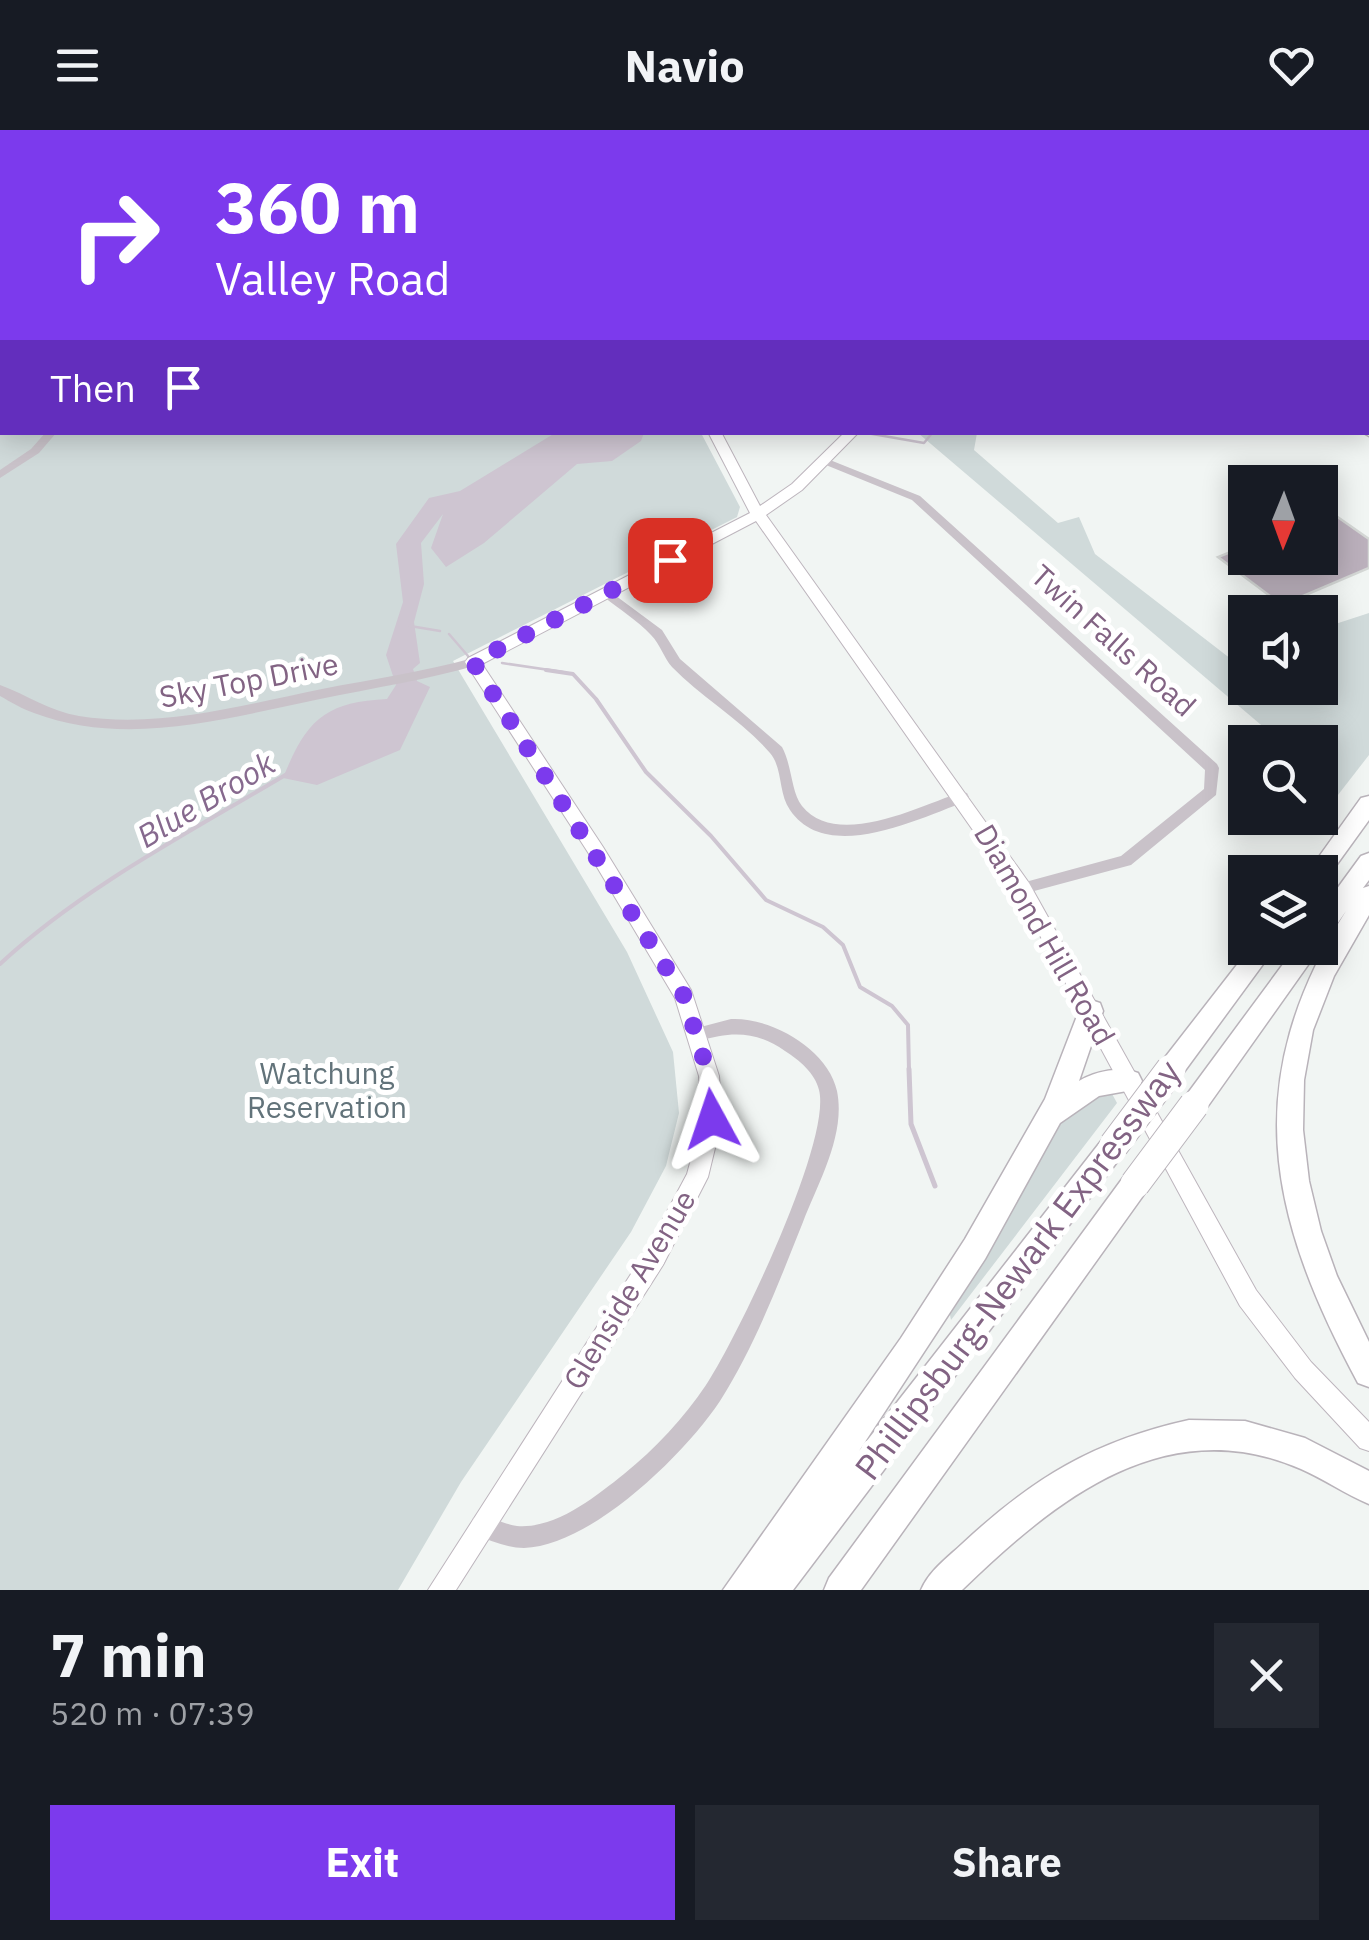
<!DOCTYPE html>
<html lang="en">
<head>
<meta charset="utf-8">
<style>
	body { margin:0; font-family:"IBM Plex Sans",sans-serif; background:#242831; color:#f1f3f6; height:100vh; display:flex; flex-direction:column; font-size:38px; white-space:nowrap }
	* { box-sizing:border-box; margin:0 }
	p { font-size:32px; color:#9ea1a6 }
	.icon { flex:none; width:55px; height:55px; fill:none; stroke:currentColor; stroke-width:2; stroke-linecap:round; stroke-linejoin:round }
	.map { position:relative; height:1460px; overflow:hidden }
	.details { display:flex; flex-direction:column; background:#171b24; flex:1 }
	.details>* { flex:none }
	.guide { position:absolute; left:0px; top:0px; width:1370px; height:305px; box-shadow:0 5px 25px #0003; background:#7c3aed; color:#fff; overflow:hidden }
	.needle { width:65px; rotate:181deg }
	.buttons { position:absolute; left:1228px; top:335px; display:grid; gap:20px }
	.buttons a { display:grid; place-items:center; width:110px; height:110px; border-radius:0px; background:#171b24; box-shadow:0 5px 25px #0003; font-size:50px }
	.pin { position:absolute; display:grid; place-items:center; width:85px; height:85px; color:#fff; margin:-42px; border-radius:20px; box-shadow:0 5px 15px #0006 }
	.me { position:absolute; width:110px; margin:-55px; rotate:355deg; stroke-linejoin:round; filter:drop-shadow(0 0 8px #0008) }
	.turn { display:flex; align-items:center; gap:35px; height:210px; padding:0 50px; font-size:45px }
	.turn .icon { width:130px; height:130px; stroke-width:2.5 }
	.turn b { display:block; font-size:70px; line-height:85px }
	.then { display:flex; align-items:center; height:95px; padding:0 50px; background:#0003; gap:20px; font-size:38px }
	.round { display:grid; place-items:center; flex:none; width:105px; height:105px; border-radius:0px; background:#242831 }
	.overview { display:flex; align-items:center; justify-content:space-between; height:170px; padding:0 50px }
	h1 { font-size:60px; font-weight:700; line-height:75px }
	.primary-button { display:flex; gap:20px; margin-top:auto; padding:20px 50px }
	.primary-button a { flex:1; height:115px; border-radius:0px; background:#7c3aed; color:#fff; font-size:40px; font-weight:700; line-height:115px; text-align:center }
	.primary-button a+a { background:#242831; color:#f1f3f6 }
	header { display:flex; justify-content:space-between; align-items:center; height:130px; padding:0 50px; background:#171b24; font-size:45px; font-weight:700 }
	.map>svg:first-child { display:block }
	.green { fill:#d0dada }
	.water { fill:#cec5d1 }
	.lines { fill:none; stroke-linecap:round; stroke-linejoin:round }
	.stream-far2 { stroke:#cec5d1; stroke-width:2.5 }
	.stream-far1 { stroke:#cec5d1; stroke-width:4 }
	.stream { stroke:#cec5d1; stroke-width:5 }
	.building { fill:#bbb0bc; stroke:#d4d7d5; stroke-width:2.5 }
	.major-casing { stroke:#bdb5bd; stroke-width:2 }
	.highway-casing { stroke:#b9b3ba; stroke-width:3 }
	.minor { fill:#c9c2c9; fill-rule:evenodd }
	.major { fill:#fff; fill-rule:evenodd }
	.highway { fill:#fff; fill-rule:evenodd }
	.highway-bridge-far1-casing { stroke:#b9b3ba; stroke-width:25; stroke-linecap:butt }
	.highway-bridge-casing { stroke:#b9b3ba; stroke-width:31; stroke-linecap:butt }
	.highway-bridge-far1 { stroke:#fff; stroke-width:22 }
	.highway-bridge { stroke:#fff; stroke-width:29 }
	.route { stroke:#7c3aed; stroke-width:18; stroke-dasharray:0 32.4 }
	.labels { text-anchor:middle; stroke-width:10; stroke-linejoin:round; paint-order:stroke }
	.street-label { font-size:30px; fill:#826383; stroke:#fff }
	.park-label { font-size:30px; fill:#62737a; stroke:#fff }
	.water-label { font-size:32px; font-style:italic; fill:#86698e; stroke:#fff }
	.near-street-label { font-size:35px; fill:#826383; stroke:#fff }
</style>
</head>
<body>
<header><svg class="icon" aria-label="menu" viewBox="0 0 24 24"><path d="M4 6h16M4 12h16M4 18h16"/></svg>Navio<svg class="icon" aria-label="heart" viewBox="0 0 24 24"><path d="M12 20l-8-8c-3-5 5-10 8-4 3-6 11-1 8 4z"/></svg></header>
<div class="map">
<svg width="1369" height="1460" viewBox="0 0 1369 1460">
	<rect width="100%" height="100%" fill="#f1f5f3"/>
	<path class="green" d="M0 0H589L2 2V302L701 303 740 377 737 387 453 531 627 822 673 922 679 983 666 1036 631 1102 461 1352 398 1460H0Z
		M918 303H977L974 320 1058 393 1079 387 1095 424 1231 529 1245 524V558H1320V499L1369 483V625L1317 692 1320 612H1281Z
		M1110 960 1117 973 951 1190 949 1180 1069 977Z"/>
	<path class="water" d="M555 303H644L641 311 612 331 577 334 484 413 446 437 431 418 443 384 421 413 424 454 414 492 420 533 413 539 417 551 430 557 400 620 317 655 283 648C306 591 324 572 387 569L396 555 386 525 403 472 396 414 429 368 460 361Z"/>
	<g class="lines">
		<path class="stream-far2" d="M861 302 924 313 933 302
			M410 496 440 501
			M449 504 468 526
			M502 533 563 542"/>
		<path class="stream-far1" d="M546 540 573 544 596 569 646 642 711 706 766 770 823 797 843 815 860 857 892 876 908 895 909 941
			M0 834C83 757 190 702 287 644"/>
		<path class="stream" d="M909 939 911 994 935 1056"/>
	</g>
	<path class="building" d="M1329 381 1369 409V438L1282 475 1218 427 1245 416V428H1320V385Z"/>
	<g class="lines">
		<defs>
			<path id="major" d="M708 302H721L760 376 792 354 845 302H859L802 360 766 385 1029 753 1256 1160 1311 1232 1369 1292V1321L1360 1318 1295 1248 1240 1176 1017 763 756 391 482 534 603 717 691 860 719 946 722 989 708 1047 663 1135 456 1460H428L647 1119 687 1044 702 989 699 946 675 868 591 727 465 532 468 528 750 383Z"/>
			<path id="highway" d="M1368 295H1369V306L1362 302H1368Z
				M1369 666V690L1327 748 1320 751V742H1308L1361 668Z
				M1369 723V750L1363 758 1369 756V785L1334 846 1313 900 1304 950 1303 1000 1309 1051 1321 1101 1337 1146 1369 1212V1257L1358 1253C1267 1084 1239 951 1346 781L1328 807 1320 810V782L1361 726Z
				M1250 818H1275L1181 946 1172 949 1163 946 1159 938 1163 930Z
				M1295 818H1320L1203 983 1194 987 1185 983 1181 975 1185 967Z
				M1091 870 1100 873 1103 881 1079 951C1095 941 1121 936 1138 943L1142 951 1138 959 1099 966 1060 993 985 1129 859 1321 1105 1006 1114 1002 1123 1006 1127 1015 1123 1024 793 1460H723L901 1208 965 1109 1045 969 1082 873Z
				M1135 1041 1145 1045 1149 1054 1145 1063 861 1460H824L829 1448 1125 1045Z
				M1189 1290 1245 1291 1305 1308 1369 1341V1374C1345 1364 1324 1349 1301 1339 1165 1280 1055 1370 962 1460H921C929 1441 947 1428 962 1414 1033 1348 1094 1311 1189 1290Z"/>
		</defs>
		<use href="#major" class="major-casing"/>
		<use href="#highway" class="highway-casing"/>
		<path class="minor" d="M1369 104V111L1368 112V105Z
			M2 121V127L0 128V122Z
			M46 302H57L39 323 0 348V340L31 319Z
			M825 328 920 366 1217 634 1219 638 1216 665 1131 735 1023 764 1018 762 1015 758 1018 754 1121 726 1204 659 1205 640 912 370 821 333 819 331Z
			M608 460 662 500 680 529 782 617C792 635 791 662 802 676 837 720 921 675 962 662L967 663 969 667 967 671C920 688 827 735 790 680 778 663 783 638 770 623 744 592 701 567 672 537 664 528 660 514 651 505 638 491 619 479 604 467L602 464Z
			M473 528 478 529 480 532 478 535C426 550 373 558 320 569 227 588 127 618 34 583 22 579 11 572 0 566V555C27 565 50 581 79 586 160 599 243 575 322 559 373 549 423 542 473 528Z
			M731 889C771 887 828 919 837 961 846 1005 818 1053 803 1092 779 1152 755 1216 720 1271 685 1324 591 1416 524 1418 506 1418 490 1410 473 1404L470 1396 473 1388C487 1383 502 1394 517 1396 556 1399 595 1367 624 1344 655 1319 684 1288 706 1255 737 1208 832 1011 819 960 815 943 799 930 785 921 756 901 732 901 699 911L693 909 691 904 693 899Z"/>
		<use href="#major" class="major"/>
		<use href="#highway" class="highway"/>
		<defs>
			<path id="highway-bridge-far1" d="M1169 941 1172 938"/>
			<path id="highway-bridge" d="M1114 1015 1171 939
				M1135 1054 1194 975"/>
		</defs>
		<use href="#highway-bridge-far1" class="highway-bridge-far1-casing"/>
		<use href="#highway-bridge" class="highway-bridge-casing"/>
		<use href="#highway-bridge-far1" class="highway-bridge-far1"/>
		<use href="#highway-bridge" class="highway-bridge"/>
	</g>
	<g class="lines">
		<path class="route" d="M670 430 473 532 684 866 709 946 712 989"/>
	</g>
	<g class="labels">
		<g class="street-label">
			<text transform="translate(1113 511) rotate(42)" y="10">Twin Falls Road</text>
			<text transform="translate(249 551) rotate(-11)" y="10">Sky Top Drive</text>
			<text transform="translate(1044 805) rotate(60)" y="10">Diamond Hill Road</text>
			<text transform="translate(630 1160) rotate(-59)" y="10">Glenside Avenue</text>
		</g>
		<g class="park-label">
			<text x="327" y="954">Watchung<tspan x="327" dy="34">Reservation</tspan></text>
		</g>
		<g class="water-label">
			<text transform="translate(206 670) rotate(-31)" y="11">Blue Brook</text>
		</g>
		<g class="near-street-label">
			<text transform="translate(1018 1140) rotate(-53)" y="12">Phillipsburg-Newark Expressway</text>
		</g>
	</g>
</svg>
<div class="buttons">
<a><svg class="needle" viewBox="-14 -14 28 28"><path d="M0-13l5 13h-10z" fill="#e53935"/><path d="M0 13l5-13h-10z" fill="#9ea1a6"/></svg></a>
<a><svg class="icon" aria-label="sound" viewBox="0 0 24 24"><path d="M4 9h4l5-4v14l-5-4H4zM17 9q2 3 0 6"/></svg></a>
<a><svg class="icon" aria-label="search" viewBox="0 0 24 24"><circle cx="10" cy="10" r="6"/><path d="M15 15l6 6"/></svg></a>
<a><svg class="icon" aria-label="layers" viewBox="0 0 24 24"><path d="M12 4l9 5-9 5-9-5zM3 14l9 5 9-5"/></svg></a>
</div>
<div class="pin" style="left:670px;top:430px;background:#d93025"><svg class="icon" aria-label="arrive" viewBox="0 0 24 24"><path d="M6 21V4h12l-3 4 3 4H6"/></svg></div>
<svg class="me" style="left:712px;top:989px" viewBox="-20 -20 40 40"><path d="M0-17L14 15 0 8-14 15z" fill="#7c3aed" stroke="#fff" stroke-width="4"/></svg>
<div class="guide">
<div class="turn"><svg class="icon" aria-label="right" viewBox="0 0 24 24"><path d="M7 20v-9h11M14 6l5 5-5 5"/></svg><div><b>360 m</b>Valley Road</div></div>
<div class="then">Then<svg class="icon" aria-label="arrive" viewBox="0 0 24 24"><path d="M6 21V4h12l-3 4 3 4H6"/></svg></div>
</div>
</div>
<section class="details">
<div class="overview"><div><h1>7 min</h1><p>520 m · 07:39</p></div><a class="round"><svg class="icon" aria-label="close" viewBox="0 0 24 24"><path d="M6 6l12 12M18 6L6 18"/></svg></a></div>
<div class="primary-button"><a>Exit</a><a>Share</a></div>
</section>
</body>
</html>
